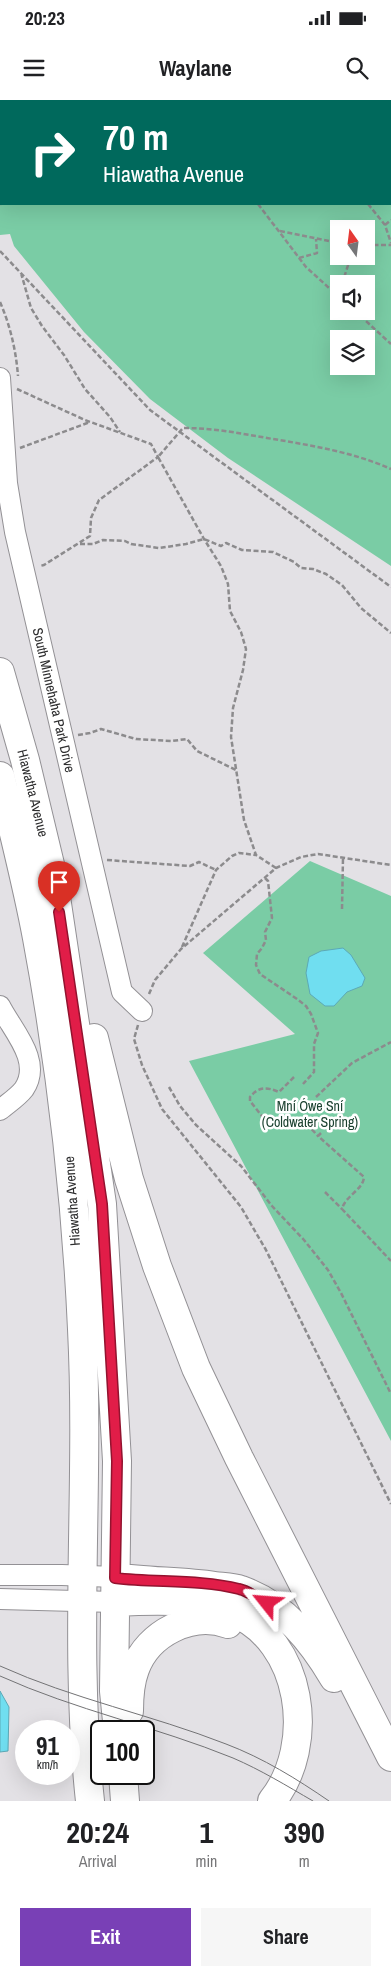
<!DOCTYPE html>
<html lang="en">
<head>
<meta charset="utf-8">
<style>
	body { margin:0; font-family:"Archivo Narrow",sans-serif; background:#f6f6f6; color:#202124; height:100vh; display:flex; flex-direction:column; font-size:19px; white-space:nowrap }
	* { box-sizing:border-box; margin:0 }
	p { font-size:16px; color:#757577 }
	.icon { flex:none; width:28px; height:28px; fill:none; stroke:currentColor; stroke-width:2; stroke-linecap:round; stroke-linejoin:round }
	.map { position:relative; height:1701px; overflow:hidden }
	.drawer { display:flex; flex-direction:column; background:#fff; flex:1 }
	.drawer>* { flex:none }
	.guide { position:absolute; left:0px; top:0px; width:391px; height:105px; box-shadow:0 5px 20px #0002; background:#00695c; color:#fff; overflow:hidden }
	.needle { width:32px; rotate:346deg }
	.buttons { position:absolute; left:330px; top:120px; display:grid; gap:10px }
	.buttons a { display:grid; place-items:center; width:45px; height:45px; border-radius:0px; background:#fff; box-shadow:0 5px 20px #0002; font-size:25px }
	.speed { position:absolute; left:15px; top:1620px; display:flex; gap:10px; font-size:25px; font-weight:700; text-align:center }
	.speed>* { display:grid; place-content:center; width:65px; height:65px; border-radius:50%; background:#fff; box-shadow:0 5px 20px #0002; line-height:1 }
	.speed small { font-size:12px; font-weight:400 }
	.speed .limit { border:2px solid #111; border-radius:8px; background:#fff; color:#111 }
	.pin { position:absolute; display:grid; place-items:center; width:42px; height:42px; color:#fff; margin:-51px -21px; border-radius:50% 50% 50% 0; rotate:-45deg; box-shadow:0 0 5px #0007 }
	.pin .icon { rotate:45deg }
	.me { position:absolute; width:55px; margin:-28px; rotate:298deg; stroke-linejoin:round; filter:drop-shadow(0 0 4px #0008) }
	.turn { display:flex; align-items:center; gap:18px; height:105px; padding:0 20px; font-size:22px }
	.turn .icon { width:65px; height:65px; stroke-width:2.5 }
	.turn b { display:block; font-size:35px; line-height:42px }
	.eta { display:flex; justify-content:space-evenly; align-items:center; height:85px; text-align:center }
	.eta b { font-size:30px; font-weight:700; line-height:35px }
	.action { display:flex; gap:10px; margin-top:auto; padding:10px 20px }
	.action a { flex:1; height:58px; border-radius:0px; background:#7940b6; color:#fff; font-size:20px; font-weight:700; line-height:58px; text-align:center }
	.action a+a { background:#f6f6f6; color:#202124 }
	.status { display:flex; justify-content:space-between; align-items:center; height:35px; padding:0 25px; background:#fff; direction:ltr }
	.status svg { height:14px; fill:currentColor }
	header { display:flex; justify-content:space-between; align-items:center; height:65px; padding:0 20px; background:#fff; font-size:22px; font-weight:700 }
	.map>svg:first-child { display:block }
	.green { fill:#7acca5; fill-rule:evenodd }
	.water { fill:#70def0; stroke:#5ca9b6 }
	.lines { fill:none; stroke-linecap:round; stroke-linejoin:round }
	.minor-casing { stroke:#939195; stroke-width:22 }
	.highway-casing { stroke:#939195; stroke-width:30 }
	.path { stroke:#8c8b8d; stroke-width:2.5; stroke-dasharray:5 2.5; stroke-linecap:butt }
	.minor { stroke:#fff; stroke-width:20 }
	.highway { stroke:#fff; stroke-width:28 }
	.tram { stroke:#737375; stroke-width:1 }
	.route-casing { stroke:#92132f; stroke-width:12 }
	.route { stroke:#e11d48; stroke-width:9 }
	.labels { text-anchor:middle; stroke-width:5; stroke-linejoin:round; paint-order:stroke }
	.street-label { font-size:14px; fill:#2e2e2f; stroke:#fff }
	.park-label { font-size:14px; fill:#1a402f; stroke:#fff }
</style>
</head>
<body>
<div class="status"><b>20:23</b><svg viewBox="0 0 49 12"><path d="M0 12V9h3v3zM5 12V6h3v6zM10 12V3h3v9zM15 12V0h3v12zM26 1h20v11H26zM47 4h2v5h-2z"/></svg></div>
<header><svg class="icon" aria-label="menu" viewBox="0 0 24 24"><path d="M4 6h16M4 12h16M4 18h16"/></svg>Waylane<svg class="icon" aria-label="search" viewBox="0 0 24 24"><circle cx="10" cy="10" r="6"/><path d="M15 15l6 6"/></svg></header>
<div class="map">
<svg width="391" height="1701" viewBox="0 0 391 1701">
	<rect width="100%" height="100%" fill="#e3e1e5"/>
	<path class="green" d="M0 0H391V466L228 358 150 299 84 232 14 146 10 134 0 135ZM1 1H390V104H1ZM339 129H366V156H339ZM339 184H366V211H339ZM339 239H366V266H339Z
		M310 761 391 796V1341L189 961 295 934 203 853Z"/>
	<path class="water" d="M343 848 351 855 365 878 362 886 347 892 334 906H325L310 894 306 873 309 857 321 851Z
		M0 1591 9 1607 8 1651 0 1652Z"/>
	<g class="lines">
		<defs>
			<path id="minor" d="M0 278 7 383 15 432 122 892 142 911
				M0 906C12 930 43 961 24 989 18 997 7 1004 0 1010
				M0 1475H62L115 1477
				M0 1499 114 1502"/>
			<path id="highway" d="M0 572 25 660 53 777 102 1104 117 1361 114 1591 118 1631
				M0 676C13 730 27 784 37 838 61 967 76 1098 82 1229 90 1386 73 1544 90 1701
				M94 938 129 1079 157 1166 196 1268 239 1358 391 1657
				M115 1477C148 1482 181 1481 215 1486 223 1487 233 1487 241 1490 284 1505 312 1541 334 1578
				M114 1502C153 1500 195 1498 232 1512 303 1540 317 1645 272 1701
				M129 1611C129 1597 130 1582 135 1569 148 1533 192 1511 228 1524
				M123 1674 125 1701"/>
		</defs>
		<use href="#minor" class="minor-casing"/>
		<use href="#highway" class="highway-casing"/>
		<path class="path" d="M75 0V1
			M83 0 86 1
			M302 0 304 1
			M0 3 1 7
			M390 32H391
			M390 55H391
			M258 104 306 167 339 197
			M368 104 385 125 391 143
			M0 105 1 102
			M385 125 391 120
			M280 131 339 143
			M366 145H391
			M0 151 150 310 391 487
			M299 158 317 153 316 139
			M21 173 31 208 42 226 64 255 85 289 110 317 120 332
			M342 184 351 156
			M336 194 339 190
			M0 202C10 225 16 250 18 276
			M355 211 391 244
			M17 289 85 320 151 344 158 357 99 400 91 418 90 436 44 465 40 466
			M20 348 90 322
			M80 444H93L103 440 125 441 131 444 159 448 186 444 204 439 221 446 226 443 242 450 273 452 294 462 301 468 313 469 326 474 342 485 361 508 391 533
			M78 635 90 633 101 629 136 639 172 641 187 639 197 651 236 670
			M107 760 190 766 199 762 216 770
			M276 768 256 755 244 720 231 637 233 608 243 570 246 549 241 532 230 511 228 484 221 466 204 439 158 357 183 328C212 328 239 333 267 338 309 345 353 352 391 369
			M265 778 268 781 272 818 265 832 266 840 262 848 257 854 256 865 260 874 297 899 306 906 311 914 318 933 314 944V972L303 984
			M342 809 343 758
			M182 847 216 770 232 756 239 753 256 755
			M149 894 155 880 181 849 276 768 301 757 318 754 391 765
			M138 925 134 939 142 965 162 1009 241 1107 266 1150 391 1404
			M294 977 279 992C267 987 259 986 250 997V1001L269 1025 288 1020 305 1022 318 1036
			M169 987 180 1006 196 1025 241 1066 272 1106 304 1140 328 1170 341 1193 391 1294
			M316 997 352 963 391 942
			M321 1033 318 1036 364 1077C363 1090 345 1096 342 1109L391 1161
			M325 1092 342 1109"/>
		<use href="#minor" class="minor"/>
		<use href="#highway" class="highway"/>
		<path class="tram" d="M0 1566C73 1599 152 1615 226 1644 263 1658 297 1679 329 1701
			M0 1576C75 1610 157 1627 233 1658 261 1670 287 1686 313 1701"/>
	</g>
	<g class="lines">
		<defs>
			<path id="route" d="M59 812 102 1104 117 1361 115 1478C156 1483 199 1479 239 1489 249 1491 258 1499 267 1503"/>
		</defs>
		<use href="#route" class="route-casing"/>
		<use href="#route" class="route"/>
	</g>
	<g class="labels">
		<g class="street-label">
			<text transform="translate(54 600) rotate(77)" y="5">South Minnehaha Park Drive</text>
			<text transform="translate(33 693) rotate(76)" y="5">Hiawatha Avenue</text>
			<text transform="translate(72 1101) rotate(-94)" y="5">Hiawatha Avenue</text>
		</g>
		<g class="park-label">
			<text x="310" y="1011">Mní Ówe Sní<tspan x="310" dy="16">(Coldwater Spring)</tspan></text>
		</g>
	</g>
</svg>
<div class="buttons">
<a><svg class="needle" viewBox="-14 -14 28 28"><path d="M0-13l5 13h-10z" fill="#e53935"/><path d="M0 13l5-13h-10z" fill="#757577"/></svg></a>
<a><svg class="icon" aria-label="sound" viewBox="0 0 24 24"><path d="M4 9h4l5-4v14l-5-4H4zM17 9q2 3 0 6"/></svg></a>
<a><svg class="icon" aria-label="layers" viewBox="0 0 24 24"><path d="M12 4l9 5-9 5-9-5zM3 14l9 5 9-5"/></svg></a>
</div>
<div class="speed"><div>91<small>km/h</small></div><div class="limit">100</div></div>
<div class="pin" style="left:59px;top:812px;background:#d93025"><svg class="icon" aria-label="arrive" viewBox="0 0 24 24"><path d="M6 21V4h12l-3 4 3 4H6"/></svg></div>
<svg class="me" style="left:267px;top:1503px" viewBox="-20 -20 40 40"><path d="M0-17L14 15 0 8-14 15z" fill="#e11d48" stroke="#fff" stroke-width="4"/></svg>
<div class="guide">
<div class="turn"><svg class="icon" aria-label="right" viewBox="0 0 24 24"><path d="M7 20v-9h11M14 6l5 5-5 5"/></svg><div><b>70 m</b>Hiawatha Avenue</div></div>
</div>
</div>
<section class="drawer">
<div class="eta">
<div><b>20:24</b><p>Arrival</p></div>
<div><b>1</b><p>min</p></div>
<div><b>390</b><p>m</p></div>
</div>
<div class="action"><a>Exit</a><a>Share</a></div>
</section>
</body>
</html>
